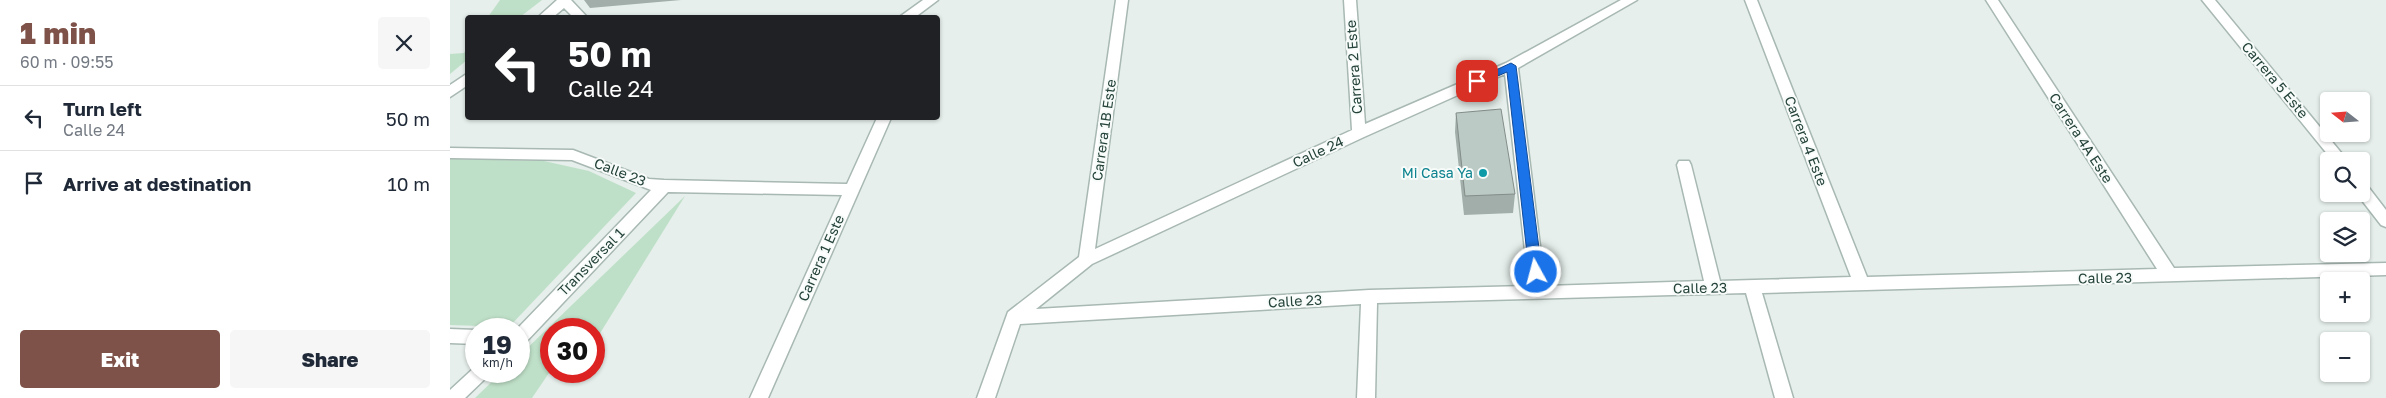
<!DOCTYPE html>
<html lang="en">
<head>
<meta charset="utf-8">
<style>
	body { margin:0; font-family:"Golos Text",sans-serif; background:#f6f6f7; color:#1f2937; height:100vh; display:flex; flex-direction:column; font-size:19px; white-space:nowrap }
	* { box-sizing:border-box; margin:0 }
	p { font-size:16px; color:#747a83 }
	.icon { flex:none; width:28px; height:28px; fill:none; stroke:currentColor; stroke-width:2; stroke-linecap:round; stroke-linejoin:round }
	.map { position:relative; flex:1; overflow:hidden }
	.panel { display:flex; flex-direction:column; background:#fff; width:450px }
	.panel>* { flex:none }
	.guide { position:absolute; left:15px; top:15px; width:475px; height:105px; border-radius:5px; box-shadow:0 1px 4px #0004; background:#202124; color:#fff; overflow:hidden }
	.needle { width:32px; rotate:287deg }
	.fabs { position:absolute; left:1870px; top:92px; display:grid; gap:10px }
	.fabs a { display:grid; place-items:center; width:50px; height:50px; border-radius:5px; background:#fff; box-shadow:0 1px 4px #0004; font-size:25px }
	.speed { position:absolute; left:15px; top:318px; display:flex; gap:10px; font-size:25px; font-weight:700; text-align:center }
	.speed>* { display:grid; place-content:center; width:65px; height:65px; border-radius:50%; background:#fff; box-shadow:0 1px 4px #0004; line-height:1 }
	.speed small { font-size:12px; font-weight:400 }
	.speed .limit { border:8px solid #d22; background:#fff; color:#111 }
	.pin { position:absolute; display:grid; place-items:center; width:42px; height:42px; color:#fff; margin:-21px; border-radius:10px; box-shadow:0 2px 8px #0006 }
	.me { position:absolute; width:55px; margin:-28px; rotate:353deg; stroke-linejoin:round; filter:drop-shadow(0 0 4px #0008) }
	.turn { display:flex; align-items:center; gap:18px; height:105px; padding:0 20px; font-size:22px }
	.turn .icon { width:65px; height:65px; stroke-width:2.5 }
	.turn b { display:block; font-size:35px; line-height:42px }
	.round { display:grid; place-items:center; flex:none; width:52px; height:52px; border-radius:5px; background:#f6f6f7 }
	.headline { display:flex; align-items:center; justify-content:space-between; height:85px; padding:0 20px }
	h1 { font-size:30px; font-weight:800; line-height:38px; color:#7f5249 }
	.primary-button { display:flex; gap:10px; margin-top:auto; padding:10px 20px }
	.primary-button a { flex:1; height:58px; border-radius:5px; background:#7f5249; color:#fff; font-size:20px; font-weight:800; line-height:58px; text-align:center }
	.primary-button a+a { background:#f6f6f7; color:#1f2937 }
	ul { padding:0; list-style:none }
	li { display:flex; align-items:center; gap:15px; height:65px; padding:0 20px; border-top:1px solid #e0e1e3 }
	li div { flex:1 }
	li b { display:block; font-size:19px }
	li em { font-style:normal }
	main { display:flex; flex:1; min-height:0 }
	.map>svg:first-child { display:block }
	.green { fill:#bfe0c8 }
	.lines { fill:none; stroke-linecap:round; stroke-linejoin:round }
	.minor-casing { stroke:#a8b8b2; stroke-width:3 }
	.minor { fill:#fff; fill-rule:evenodd }
	.wall { fill:#a1aea9 }
	.building { fill:#bbcac4; stroke:#838d89 }
	.route { fill:#1a73e8; stroke:#114b97 }
	.culture-dot { fill:#0f9aa8; stroke:#f7fbf9; stroke-width:2 }
	.labels { text-anchor:middle; stroke-width:4; stroke-linejoin:round; paint-order:stroke }
	.street-label { font-size:14px; fill:#24423a; stroke:#f7fbf9 }
	.culture-label { font-size:14px; fill:#0d838f; stroke:#f7fbf9; text-anchor:end }
</style>
</head>
<body>
<main>
<section class="panel">
<div class="headline"><div><h1>1 min</h1><p>60 m · 09:55</p></div><a class="round"><svg class="icon" aria-label="close" viewBox="0 0 24 24"><path d="M6 6l12 12M18 6L6 18"/></svg></a></div>
<ul>
<li><svg class="icon" aria-label="left" viewBox="0 0 24 24"><path d="M17 20v-9H6M10 6l-5 5 5 5"/></svg><div><b>Turn left</b><p>Calle 24</p></div><em>50 m</em></li>
<li><svg class="icon" aria-label="arrive" viewBox="0 0 24 24"><path d="M6 21V4h12l-3 4 3 4H6"/></svg><div><b>Arrive at destination</b></div><em>10 m</em></li>
</ul>
<div class="primary-button"><a>Exit</a><a>Share</a></div>
</section>
<div class="map">
<svg width="1936" height="398" viewBox="0 0 1936 398">
	<rect width="100%" height="100%" fill="#e6efeb"/>
	<path class="green" d="M50 0H92L70 17H38Z
		M17 48V60L0 74V54L14 53Z
		M0 159 94 161 139 171 186 193 59 327 0 325Z
		M235 196 144 343V329H101V370L82 398H25L53 371H69V356Z"/>
	<g class="lines">
		<defs>
			<path id="minor" d="M107 0H121L138 18H124L114 8 102 18H87Z
				M473 0H488L464 18H448Z
				M666 0H678L645 249 902 130 894 0H906L915 124 1056 63 1171 0H1187L1068 68 1095 286 1254 281 1227 165 1229 161H1239L1241 165 1270 281 1401 277 1295 0H1307L1417 277 1707 269 1536 0H1548L1724 268 1936 263V275L1312 293 1343 398H1325L1296 293 927 303 925 398H907L911 304 570 324 545 398H527L558 312 629 257ZM1055 74 1079 286 919 290 586 309 642 264 914 137Z
				M1752 0H1765L1898 161H1883Z
				M18 73V85L0 97V85Z
				M427 118H441L318 398H300L392 195 218 192 75 343 69 345 67 329 201 190 122 160 0 158V148L123 150 199 179 214 180 397 184Z
				M1911 182 1916 184 1936 210V227L1931 225 1907 194H1911Z
				M0 329 26 330V344L0 343Z
				M26 366V371H40L38 376 15 398H0V390Z"/>
		</defs>
		<use href="#minor" class="minor-casing"/>
		<use href="#minor" class="minor"/>
	</g>
	<path class="wall" d="M134 0H231L140 8Z
		M1006 113 1065 194 1063 213 1014 215 1005 132Z"/>
	<path class="building" d="M1051 109 1065 194 1015 196 1006 113Z"/>
	<path class="route" d="M1061 63 1066 66 1092 272 1086 277 1079 272 1057 72 1027 85 1022 81Z"/>
	<circle class="culture-dot" cx="1033" cy="173" r="5"/>
	<g class="labels">
		<g class="street-label">
			<text transform="translate(904 67) rotate(-94)" y="5">Carrera 2 Este</text>
			<text transform="translate(1825 80) rotate(50)" y="5">Carrera 5 Este</text>
			<text transform="translate(654 130) rotate(-82)" y="5">Carrera 1B Este</text>
			<text transform="translate(1631 138) rotate(57)" y="5">Carrera 4A Este</text>
			<text transform="translate(1356 141) rotate(69)" y="5">Carrera 4 Este</text>
			<text transform="translate(868 152) rotate(-25)" y="5">Calle 24</text>
			<text transform="translate(170 172) rotate(21)" y="5">Calle 23</text>
			<text transform="translate(371 258) rotate(-66)" y="5">Carrera 1 Este</text>
			<text transform="translate(141 262) rotate(-46)" y="5">Transversal 1</text>
			<text transform="translate(1655 278) rotate(-1)" y="5">Calle 23</text>
			<text transform="translate(1250 288) rotate(-1)" y="5">Calle 23</text>
			<text transform="translate(845 301) rotate(-3)" y="5">Calle 23</text>
		</g>
		<g class="culture-label">
			<text x="1023" y="178">Mi Casa Ya</text>
		</g>
	</g>
</svg>
<div class="fabs">
<a><svg class="needle" viewBox="-14 -14 28 28"><path d="M0-13l5 13h-10z" fill="#e53935"/><path d="M0 13l5-13h-10z" fill="#747a83"/></svg></a>
<a><svg class="icon" aria-label="search" viewBox="0 0 24 24"><circle cx="10" cy="10" r="6"/><path d="M15 15l6 6"/></svg></a>
<a><svg class="icon" aria-label="layers" viewBox="0 0 24 24"><path d="M12 4l9 5-9 5-9-5zM3 14l9 5 9-5"/></svg></a>
<a>+</a>
<a>−</a>
</div>
<div class="speed"><div>19<small>km/h</small></div><div class="limit">30</div></div>
<div class="pin" style="left:1027px;top:81px;background:#d93025"><svg class="icon" aria-label="arrive" viewBox="0 0 24 24"><path d="M6 21V4h12l-3 4 3 4H6"/></svg></div>
<svg class="me" style="left:1086px;top:272px" viewBox="-20 -20 40 40"><circle r="17" fill="#1a73e8" stroke="#fff" stroke-width="3"/><path d="M0-11L8 9 0 5-8 9z" fill="#fff"/></svg>
<div class="guide">
<div class="turn"><svg class="icon" aria-label="left" viewBox="0 0 24 24"><path d="M17 20v-9H6M10 6l-5 5 5 5"/></svg><div><b>50 m</b>Calle 24</div></div>
</div>
</div>
</main>
</body>
</html>
